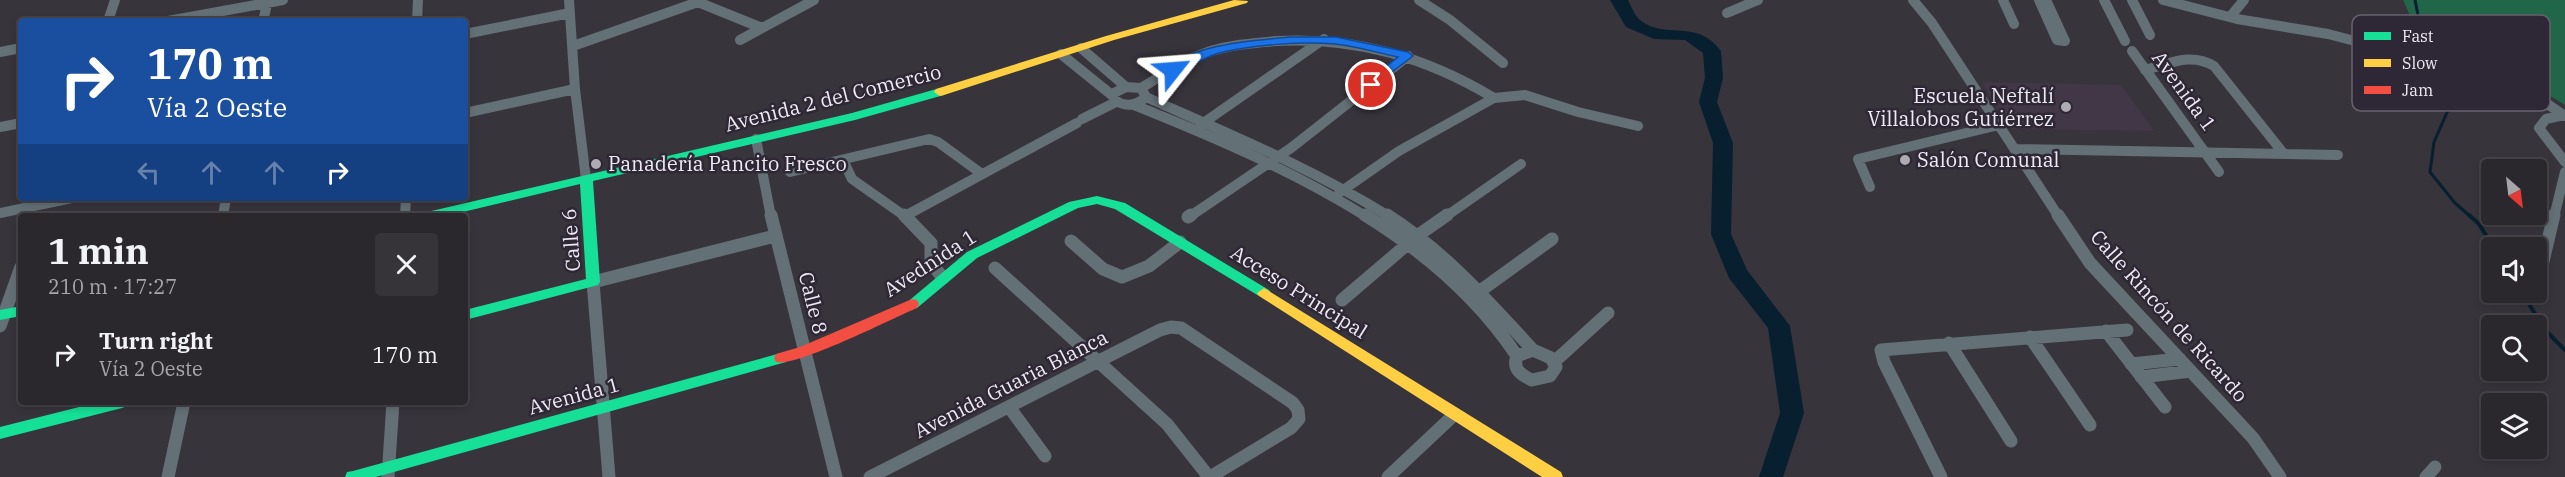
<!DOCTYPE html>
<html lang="en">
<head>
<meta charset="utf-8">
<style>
	body { margin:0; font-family:"IBM Plex Serif",serif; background:#363339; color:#f1f3f6; height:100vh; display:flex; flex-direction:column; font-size:22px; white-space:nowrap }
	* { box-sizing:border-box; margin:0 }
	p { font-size:20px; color:#a5a5aa }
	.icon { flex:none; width:33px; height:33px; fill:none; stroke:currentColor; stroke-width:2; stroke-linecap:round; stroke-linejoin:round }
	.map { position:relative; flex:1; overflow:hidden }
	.drawer { position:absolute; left:18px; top:213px; width:450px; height:192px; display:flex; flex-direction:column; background:#2a272d; border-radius:6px; box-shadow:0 3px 9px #0003,0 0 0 2px #464449 }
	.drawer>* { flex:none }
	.top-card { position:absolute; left:18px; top:18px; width:450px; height:183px; border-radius:6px; box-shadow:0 3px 9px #0003,0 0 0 2px #464449; background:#1a4fa0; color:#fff; overflow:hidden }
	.needle { width:39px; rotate:152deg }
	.fabs { position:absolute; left:2481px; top:159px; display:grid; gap:12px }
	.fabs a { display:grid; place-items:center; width:66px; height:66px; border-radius:6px; background:#2a272d; box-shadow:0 3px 9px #0003,0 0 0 2px #464449; font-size:30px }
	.pin { position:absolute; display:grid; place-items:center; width:51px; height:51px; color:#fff; margin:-26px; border:3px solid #fff; border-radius:50%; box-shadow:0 2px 6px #0007 }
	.me { position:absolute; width:66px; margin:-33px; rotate:62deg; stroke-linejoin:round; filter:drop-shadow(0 0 4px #0008) }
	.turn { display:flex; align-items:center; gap:21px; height:126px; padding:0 30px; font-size:27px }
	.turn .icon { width:78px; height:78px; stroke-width:2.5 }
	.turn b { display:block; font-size:42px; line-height:51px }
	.lanes { display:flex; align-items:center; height:57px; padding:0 30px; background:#0003; justify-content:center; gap:30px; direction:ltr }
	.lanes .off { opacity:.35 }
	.round { display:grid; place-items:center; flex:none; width:63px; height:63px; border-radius:6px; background:#363339 }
	.head { display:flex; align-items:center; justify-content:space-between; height:102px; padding:0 30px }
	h1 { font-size:36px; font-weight:700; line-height:45px }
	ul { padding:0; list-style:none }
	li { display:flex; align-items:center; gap:18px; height:78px; padding:0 30px }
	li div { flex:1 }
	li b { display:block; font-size:22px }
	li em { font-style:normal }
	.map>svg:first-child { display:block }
	.education { fill:#423746 }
	.green { fill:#216648 }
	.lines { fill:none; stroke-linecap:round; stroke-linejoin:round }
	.stream-far1 { stroke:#071f2f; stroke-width:3 }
	.stream { stroke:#071f2f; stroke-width:4 }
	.river { fill:#071f2f; fill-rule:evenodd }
	.street-far1 { stroke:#637076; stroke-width:10 }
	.street { stroke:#637076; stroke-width:13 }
	.fast { fill:#16e098; fill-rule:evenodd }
	.slow { fill:#ffcf43; fill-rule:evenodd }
	.jam { fill:#f24e42; fill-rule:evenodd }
	.route { fill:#1a73e8; stroke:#114b97; stroke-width:1.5 }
	.poi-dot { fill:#aeaab2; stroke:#2e2735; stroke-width:2 }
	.labels { text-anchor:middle; stroke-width:5; stroke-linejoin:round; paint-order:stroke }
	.street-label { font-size:20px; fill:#ede9f2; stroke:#2e2735 }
	.poi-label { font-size:20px; fill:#ede9f2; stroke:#2e2735; text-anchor:start }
	.key { fill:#2e2735; stroke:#67616e; stroke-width:1.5 }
	.key-label { font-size:16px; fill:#ede9f2 }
</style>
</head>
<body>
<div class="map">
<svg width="2565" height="477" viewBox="0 0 2565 477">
	<rect width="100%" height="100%" fill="#38343c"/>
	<path class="education" d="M1982 82 2121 85 2154 131 2009 129Z"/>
	<path class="green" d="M2403 0H2565V105L2532 85 2458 64 2456 77 2428 56Z"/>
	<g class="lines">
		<path class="stream-far1" d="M2415 0 2424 45 2441 71 2439 79 2431 82
			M2437 91 2449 108 2434 142 2430 172 2455 203 2471 217"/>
		<path class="stream" d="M2469 215 2479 224 2494 248
			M2522 292 2544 329 2565 350"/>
		<path class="river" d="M1610 0H1628C1631 6 1635 16 1640 20 1664 40 1697 18 1721 51L1723 78 1717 102 1733 143 1731 234 1747 270 1790 326 1804 413 1783 477H1759L1780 413 1768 328 1729 278 1711 234 1713 143 1699 102 1705 78 1703 53 1685 40 1654 39 1626 27Z"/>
		<path class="street-far1" d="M569 0 575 89 586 179
			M693 0 762 28
			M1419 0 1450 20 1503 63
			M1913 0 1932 23 2059 217
			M2003 0 2014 24
			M2039 0 2057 40 2065 41 2046 0
			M2104 0 2125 41
			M2132 0 2150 35
			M2163 0 2237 19 2328 34 2374 46 2400 59 2428 83 2439 88 2456 89 2483 81 2506 82 2527 90 2565 116
			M1727 13 1758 0
			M2230 17 2244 0
			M108 21 115 0
			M168 21 283 0
			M263 21 268 0
			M417 21 418 0
			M465 34 570 13
			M740 40 814 0
			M573 46 698 2
			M1081 48 1126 87
			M2132 51 2219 172
			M0 52 21 48
			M1061 54 1113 96
			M2145 70C2170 64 2190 52 2214 66L2284 154
			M1126 87 1141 88 1146 97C1136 106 1125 108 1114 99V93Z
			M1141 88C1162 76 1182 61 1205 53 1228 45 1253 43 1277 41 1356 37 1426 57 1494 98
			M1146 97C1229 134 1312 168 1390 217
			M1134 105C1214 137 1293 171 1367 217
			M465 113 575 89
			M2564 115 2546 119 2539 128 2565 162
			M1082 119 1116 102
			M1199 126 1324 39
			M0 127 21 123
			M756 139 771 217
			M2015 149 2338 155
			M843 160 852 179 906 217
			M790 172 929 139 938 142 982 174
			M1870 187 1858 159 1999 125
			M1339 193 1399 151 1494 98 1525 95 1578 112 1638 126
			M0 213 72 198
			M223 216 226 198
			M405 216 406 198
			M905 216 1077 123
			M1189 217 1291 148 1408 56
			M1445 217 1521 164
			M2554 217 2565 172"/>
		<path class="street" d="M771 215 836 477
			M904 215 931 243V263L943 278
			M1365 215C1423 251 1479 299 1517 356
			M1387 215C1444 251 1488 301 1533 350
			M2058 215 2090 263 2253 438 2280 477
			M1188 217 1191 215
			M1071 241 1103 269 1122 277 1149 266 1180 242
			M995 268 1167 424 1209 477
			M2540 274 2554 215
			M1476 294 1552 239
			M1342 300 1417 236 1447 215
			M0 326 21 267
			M2106 331 2165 407
			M2030 337 2090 425
			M1949 343 2011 441
			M1533 350 1551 358 1556 367 1550 376 1532 380C1521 375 1512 369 1517 356Z
			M1554 362 1608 313
			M2131 364 2180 359
			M2141 377 2191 371
			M1009 407 1045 456
			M168 477 184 402
			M388 477 393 402
			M609 477 593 282 775 236
			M870 477 1160 330 1171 327 1181 328 1293 403 1298 410 1299 419 1291 428 1210 477
			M1388 477 1455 414
			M1941 477 1884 362 1881 350 2127 330
			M2426 477 2435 467"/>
		<path class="fast" d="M940 88 946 92 944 95 855 120 593 181 600 282 598 285 465 320V310L586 279 580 184 446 216H420L427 212 852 113Z
			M1097 196 1125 203 1269 290 1271 293 1269 296H1259L1115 209 1097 204 1078 208 977 258 917 308H907L905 304 967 252 1069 202Z
			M21 306V316L0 320V310Z
			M781 353 786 354 788 358 786 362 376 477H345L347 472 353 471Z
			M99 402H130L127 406 122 408 0 439V427Z"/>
		<path class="slow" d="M1234 0 1248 1 1247 3 1114 40 944 95 940 96 934 92 936 89 1106 36Z
			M1264 288 1561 472 1563 477H1542L1259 296 1257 293Z"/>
		<path class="jam" d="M912 299 917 300 919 304 917 308C893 318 795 368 776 362L774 358 776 354 800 347Z"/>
	</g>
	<path class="route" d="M1290 37H1336L1408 52 1413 56 1371 88 1367 87V82L1398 57C1378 53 1356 46 1335 44 1302 41 1251 45 1219 53 1203 57 1189 69 1173 74L1167 70C1193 43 1254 41 1290 37Z"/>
	<g class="poi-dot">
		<circle cx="2066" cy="107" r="6"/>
		<circle cx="1905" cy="160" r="6"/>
		<circle cx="596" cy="164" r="6"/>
	</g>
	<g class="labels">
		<g class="street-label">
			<text transform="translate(2184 91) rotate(54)" y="7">Avenida 1</text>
			<text transform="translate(833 98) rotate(-14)" y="7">Avenida 2 del Comercio</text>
			<text transform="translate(571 240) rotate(-94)" y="7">Calle 6</text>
			<text transform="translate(930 263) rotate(-33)" y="7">Avednida 1</text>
			<text transform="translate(1299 292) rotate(32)" y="7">Acceso Principal</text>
			<text transform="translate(813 303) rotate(76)" y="7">Calle 8</text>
			<text transform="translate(2169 316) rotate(48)" y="7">Calle Rincón de Ricardo</text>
			<text transform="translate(1011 384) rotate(-27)" y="7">Avenida Guaria Blanca</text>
			<text transform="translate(574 396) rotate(-15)" y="7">Avenida 1</text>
		</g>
		<g class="poi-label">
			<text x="2054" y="103" text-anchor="end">Escuela Neftalí<tspan x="2054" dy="23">Villalobos Gutiérrez</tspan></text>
			<text x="1917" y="167">Salón Comunal</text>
			<text x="608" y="171">Panadería Pancito Fresco</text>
		</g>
	</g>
	<rect x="2352" y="15" width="198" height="96" rx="9" class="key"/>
	<rect x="2364" y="32" width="27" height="8" fill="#16e098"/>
	<rect x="2364" y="59" width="27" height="8" fill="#ffcf43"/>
	<rect x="2364" y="86" width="27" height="8" fill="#f24e42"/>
	<g class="key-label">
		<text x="2402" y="42">Fast</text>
		<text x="2402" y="69">Slow</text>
		<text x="2402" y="96">Jam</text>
	</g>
</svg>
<div class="fabs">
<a><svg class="needle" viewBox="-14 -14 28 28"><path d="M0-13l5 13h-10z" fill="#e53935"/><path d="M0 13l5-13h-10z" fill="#a5a5aa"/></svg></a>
<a><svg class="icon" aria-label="sound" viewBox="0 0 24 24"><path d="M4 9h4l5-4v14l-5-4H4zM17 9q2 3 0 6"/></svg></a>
<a><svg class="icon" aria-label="search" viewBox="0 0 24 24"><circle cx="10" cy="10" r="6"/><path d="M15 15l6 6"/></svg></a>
<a><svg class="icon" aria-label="layers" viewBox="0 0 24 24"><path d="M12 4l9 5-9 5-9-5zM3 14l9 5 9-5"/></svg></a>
</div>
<div class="pin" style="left:1371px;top:85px;background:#d93025"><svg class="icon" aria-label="arrive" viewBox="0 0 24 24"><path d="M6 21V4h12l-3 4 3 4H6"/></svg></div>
<svg class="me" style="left:1173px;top:70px" viewBox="-20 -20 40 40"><path d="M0-17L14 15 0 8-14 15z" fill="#1a73e8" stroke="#fff" stroke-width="4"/></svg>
<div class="top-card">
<div class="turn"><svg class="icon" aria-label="right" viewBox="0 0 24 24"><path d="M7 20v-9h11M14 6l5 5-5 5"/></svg><div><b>170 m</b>Vía 2 Oeste</div></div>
<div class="lanes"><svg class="icon off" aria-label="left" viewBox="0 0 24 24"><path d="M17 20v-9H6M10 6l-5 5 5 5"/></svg><svg class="icon off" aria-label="ahead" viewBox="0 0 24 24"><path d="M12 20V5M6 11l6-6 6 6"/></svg><svg class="icon off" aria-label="ahead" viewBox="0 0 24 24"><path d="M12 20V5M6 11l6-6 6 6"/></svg><svg class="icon" aria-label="right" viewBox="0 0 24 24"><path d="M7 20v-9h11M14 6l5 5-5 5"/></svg></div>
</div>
<section class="drawer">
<div class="head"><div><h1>1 min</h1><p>210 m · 17:27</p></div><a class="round"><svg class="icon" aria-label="close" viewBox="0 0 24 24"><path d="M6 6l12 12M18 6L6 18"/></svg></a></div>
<ul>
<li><svg class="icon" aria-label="right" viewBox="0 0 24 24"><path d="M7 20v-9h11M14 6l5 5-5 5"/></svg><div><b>Turn right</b><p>Vía 2 Oeste</p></div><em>170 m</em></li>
</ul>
</section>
</div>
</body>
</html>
